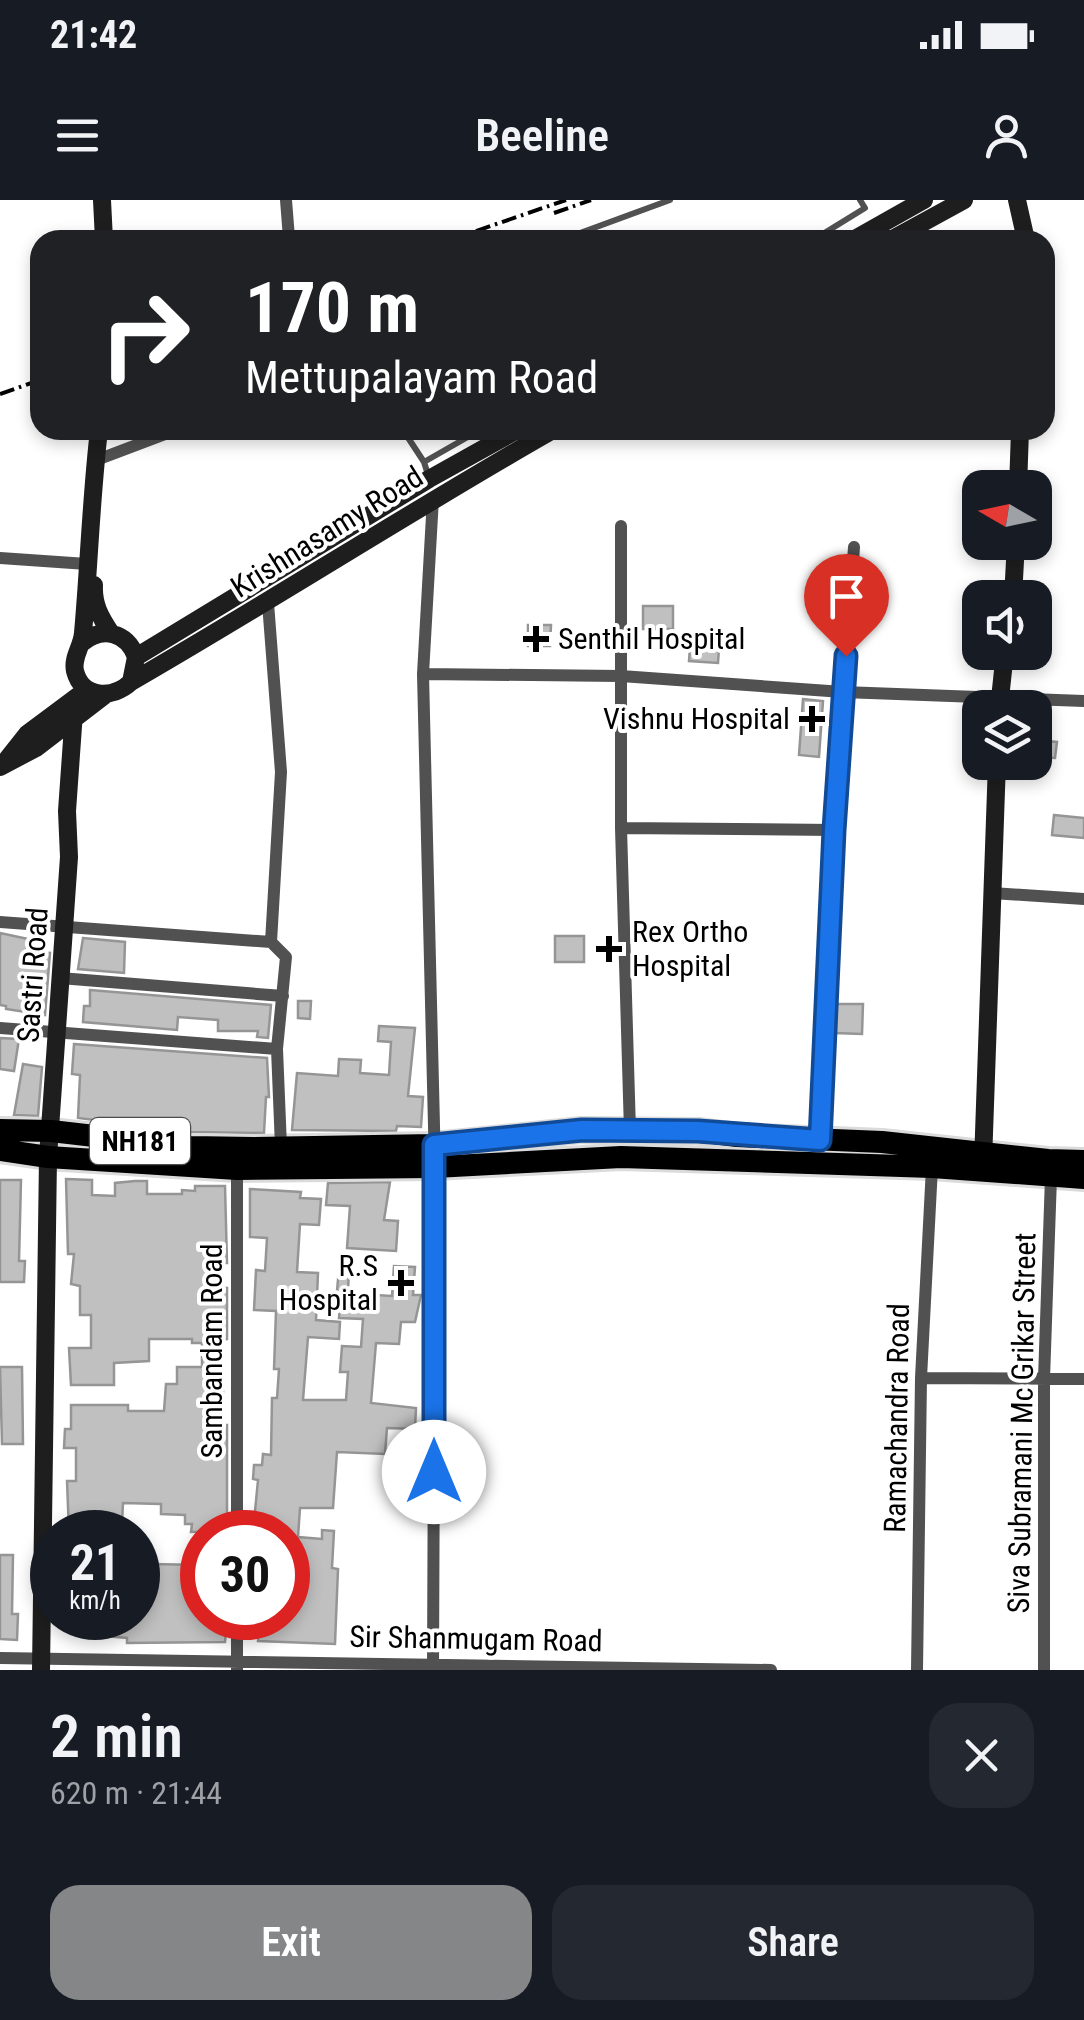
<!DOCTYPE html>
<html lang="en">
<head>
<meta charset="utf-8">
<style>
	body { margin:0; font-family:"Roboto Condensed",sans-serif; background:#242831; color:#f1f3f6; height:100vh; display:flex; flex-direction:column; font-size:38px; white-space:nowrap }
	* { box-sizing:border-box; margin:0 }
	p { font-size:32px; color:#9ea1a6 }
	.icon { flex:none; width:55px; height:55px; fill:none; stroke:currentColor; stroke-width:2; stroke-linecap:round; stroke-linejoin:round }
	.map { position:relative; height:1470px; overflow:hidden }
	.side { display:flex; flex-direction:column; background:#171b24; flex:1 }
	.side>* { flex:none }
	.banner { position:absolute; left:30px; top:30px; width:1025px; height:210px; border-radius:30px; box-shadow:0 5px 15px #0003; background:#202124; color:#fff; overflow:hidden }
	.needle { width:65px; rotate:279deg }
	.fabs { position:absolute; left:962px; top:270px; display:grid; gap:20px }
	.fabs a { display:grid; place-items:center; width:90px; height:90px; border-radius:20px; background:#171b24; box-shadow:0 5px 15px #0003; font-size:50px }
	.speed { position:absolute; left:30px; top:1310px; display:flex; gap:20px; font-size:50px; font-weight:700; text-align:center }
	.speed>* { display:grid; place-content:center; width:130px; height:130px; border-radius:50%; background:#171b24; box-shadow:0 5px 15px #0003; line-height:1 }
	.speed small { font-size:25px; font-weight:400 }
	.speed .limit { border:15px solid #d22; background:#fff; color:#111 }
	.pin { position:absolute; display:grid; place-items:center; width:85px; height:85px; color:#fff; margin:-102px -42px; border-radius:50% 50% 50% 0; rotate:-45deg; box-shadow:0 0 10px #0007 }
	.pin .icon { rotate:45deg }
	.me { position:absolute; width:110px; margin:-55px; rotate:0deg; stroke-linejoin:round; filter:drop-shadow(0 0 8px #0008) }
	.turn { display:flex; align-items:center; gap:35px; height:210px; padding:0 50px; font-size:45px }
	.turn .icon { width:130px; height:130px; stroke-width:2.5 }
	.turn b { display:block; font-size:70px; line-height:85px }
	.round { display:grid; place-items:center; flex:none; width:105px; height:105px; border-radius:30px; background:#242831 }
	.overview { display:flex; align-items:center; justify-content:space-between; height:170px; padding:0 50px }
	h1 { font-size:60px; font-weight:600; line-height:75px }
	.action { display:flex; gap:20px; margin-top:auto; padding:20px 50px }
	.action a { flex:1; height:115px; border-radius:30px; background:#858687; color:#fff; font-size:40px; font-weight:600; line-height:115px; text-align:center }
	.action a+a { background:#242831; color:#f1f3f6 }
	.status { display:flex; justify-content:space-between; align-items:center; height:70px; padding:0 50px; background:#171b24; direction:ltr }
	.status svg { height:28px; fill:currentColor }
	header { display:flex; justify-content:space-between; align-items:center; height:130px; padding:0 50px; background:#171b24; font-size:45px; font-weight:600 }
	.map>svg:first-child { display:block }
	.building { fill:#c0c0c0; stroke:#959595; stroke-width:2.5 }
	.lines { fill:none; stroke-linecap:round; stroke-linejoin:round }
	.highway-casing { stroke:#dbdbdb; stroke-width:28 }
	.lane { stroke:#515151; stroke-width:6 }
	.street { stroke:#515151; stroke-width:12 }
	.secondary { stroke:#1e1e1e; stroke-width:18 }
	.highway { stroke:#000; stroke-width:22 }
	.rail { stroke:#000; stroke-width:4; stroke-dasharray:15 5 2.5 5; stroke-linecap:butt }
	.route-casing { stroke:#114b97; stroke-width:25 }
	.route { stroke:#1a73e8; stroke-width:18 }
	.poi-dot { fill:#000; stroke:#fff; stroke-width:4 }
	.labels { text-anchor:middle; stroke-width:8; stroke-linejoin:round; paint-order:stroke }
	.shield { fill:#fff; stroke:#4c4c4c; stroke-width:2.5 }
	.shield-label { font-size:28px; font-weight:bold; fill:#000 }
	.street-label { font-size:30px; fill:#000; stroke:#fff }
	.poi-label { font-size:30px; fill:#000; stroke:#fff; text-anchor:start }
</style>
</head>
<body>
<div class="status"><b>21:42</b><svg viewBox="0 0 49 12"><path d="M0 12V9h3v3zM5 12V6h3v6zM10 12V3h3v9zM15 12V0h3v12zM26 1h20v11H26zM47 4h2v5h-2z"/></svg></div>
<header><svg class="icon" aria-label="menu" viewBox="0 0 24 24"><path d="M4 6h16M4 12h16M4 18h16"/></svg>Beeline<svg class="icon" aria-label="person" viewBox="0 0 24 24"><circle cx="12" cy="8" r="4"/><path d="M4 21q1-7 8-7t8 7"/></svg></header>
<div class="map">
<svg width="1084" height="1470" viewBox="0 0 1084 1470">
	<rect width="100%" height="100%" fill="#fff"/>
	<path class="building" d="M643 406H673V429H643Z
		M528 425H551L550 446H528Z
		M691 432 720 434 718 463 689 461Z
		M803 499 823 501 819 557 799 555Z
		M1035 540 1057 542 1055 558 1035 557Z
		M1054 615 1084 618V638L1052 635Z
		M0 733 28 739 26 751 50 753 45 815 6 809V806L0 805Z
		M555 736H584V762H555Z
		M83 738 125 742 124 773 78 769Z
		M90 790 271 805 268 838 257 837 258 831H218V820L178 817 177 830 83 822 84 806H90Z
		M298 801H311L310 819 298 818Z
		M836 804H863L862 834 835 833Z
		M379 826 415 828 408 896 423 897 421 927 397 926 396 931 292 930 297 873 338 876 339 859 361 860 360 873 389 875 391 842 378 841Z
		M0 838 19 839 14 871 0 869Z
		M74 844 267 858 269 897H266L264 933 191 932 78 918 80 875 72 874Z
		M23 864 42 867 38 916 14 915Z
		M66 979 92 980V995L115 996V983L135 981H147V994H182V990L195 991V986H225L227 1063H219L217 1087 227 1088V1139L214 1143V1167H217V1184H223V1225H227V1331L191 1332 192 1324H185V1315L161 1314V1304L123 1303 122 1323H103V1332H69L67 1281H76V1248H64L65 1229H71V1205H128V1211H164L166 1184H177V1167H202V1143H192V1139H149V1161L114 1163V1185H71L69 1148H91V1115H80V1086L71 1084 74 1054H68Z
		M0 980H21L19 1061H25L24 1082H0Z
		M390 982 384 1020 398 1021 396 1051 347 1048 350 1006 326 1005 328 983Z
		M250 989 301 992 300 998 321 999 319 1025 300 1024 297 1072 318 1073 316 1120 340 1122 339 1139 308 1137 303 1200H346L348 1172H340L342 1146 361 1147 363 1119 339 1118 341 1093 392 1096 394 1066 415 1067 413 1095H421L415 1122H401L399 1144 376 1143 371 1203 416 1208 415 1229 387 1228 385 1254 337 1252 333 1308H300L298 1337 322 1339V1330L334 1331 332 1368 338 1369 335 1444 258 1441 259 1418H288V1332H253L258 1280 253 1279 254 1265H262L263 1254 271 1255 272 1198H277L279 1169H274L276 1111 254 1110 256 1070 265 1071 267 1038 250 1037Z
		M339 1068H349L348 1092 337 1091Z
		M0 1167H22L23 1244H2Z
		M0 1355H13L12 1414H18L17 1440 0 1439Z
		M150 1364 202 1365V1418H227L225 1442 127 1443V1438L83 1434 84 1418H138V1365Z"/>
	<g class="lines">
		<defs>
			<path id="highway" d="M0 930 51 931 190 947 254 948 434 945 581 930 698 931 737 936 882 942 1048 960 1084 961
				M0 950 48 957 237 969 435 967 621 957 932 967 1084 978"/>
		</defs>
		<use href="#highway" class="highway-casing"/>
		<path class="lane" d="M561 40 670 0
			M813 40 865 8 860 0
			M403 230 424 262 429 278
			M424 262 480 230"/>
		<path class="street" d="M286 0 289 38
			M102 258 176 230
			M433 298 423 474 435 967 433 1470
			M621 326V628L630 931
			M0 358 87 364
			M268 403 281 572 271 742 286 757 277 849 281 947
			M423 474 621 476 843 492 1084 501
			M621 628 834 630
			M992 693 1084 699
			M0 722 271 742
			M60 778 283 796
			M0 828 277 849
			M820 940 834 630 854 347
			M921 1178 1084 1179
			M237 1332V969
			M237 1418V1470
			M0 1458 771 1470
			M917 1470 921 1178 932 967
			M1044 1470V1179L1051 977"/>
		<path class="secondary" d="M102 0 104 40
			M1017 0 1026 40
			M853 40 924 0
			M891 40 964 0
			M1018 288 1020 230
			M94 385C93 404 100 417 111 433
			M1013 398 1016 342
			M82 443C102 426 127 432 136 457L131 482C113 499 82 499 75 471 72 457 82 447 83 433 89 366 91 298 99 230
			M136 457 429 279 517 230
			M131 482C273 400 411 311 553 230
			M999 508 1005 452
			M8 558 27 534 78 496
			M0 567 36 548 105 495
			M983 962 997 562
			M41 1470 48 957 69 657 67 611 75 498"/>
		<use href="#highway" class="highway"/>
		<path class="rail" d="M554 13 591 0
			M450 40 566 0
			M0 194 40 180"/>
	</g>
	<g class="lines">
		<defs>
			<path id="route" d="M434 1272V945L582 930 698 931 820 940 834 630 846 456"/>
		</defs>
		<use href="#route" class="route-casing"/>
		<use href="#route" class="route"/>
	</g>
	<g class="poi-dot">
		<path d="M531 424h10v10h10v10h-10v10h-10v-10h-10v-10h10z"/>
		<path d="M807 504h10v10h10v10h-10v10h-10v-10h-10v-10h10z"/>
		<path d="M604 734h10v10h10v10h-10v10h-10v-10h-10v-10h10z"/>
		<path d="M396 1068h10v10h10v10h-10v10h-10v-10h-10v-10h10z"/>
	</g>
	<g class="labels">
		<rect class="shield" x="90" y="918" width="100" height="46" rx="8"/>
		<g class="shield-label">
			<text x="140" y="951">NH181</text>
		</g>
		<g class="street-label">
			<text transform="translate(327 332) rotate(-32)" y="10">Krishnasamy Road</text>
			<text transform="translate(33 775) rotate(-86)" y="10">Sastri Road</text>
			<text transform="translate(212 1151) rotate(-90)" y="10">Sambandam Road</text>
			<text transform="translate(897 1218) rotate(-89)" y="10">Ramachandra Road</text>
			<text transform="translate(1022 1223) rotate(-89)" y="10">Siva Subramani Mc Grikar Street</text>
			<text transform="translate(476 1439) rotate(1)" y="10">Sir Shanmugam Road</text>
		</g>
		<g class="poi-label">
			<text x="558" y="449">Senthil Hospital</text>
			<text x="790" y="529" text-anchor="end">Vishnu Hospital</text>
			<text x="632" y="742">Rex Ortho<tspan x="632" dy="34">Hospital</tspan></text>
			<text x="378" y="1076" text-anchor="end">R.S<tspan x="378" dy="34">Hospital</tspan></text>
		</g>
	</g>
</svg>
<div class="fabs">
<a><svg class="needle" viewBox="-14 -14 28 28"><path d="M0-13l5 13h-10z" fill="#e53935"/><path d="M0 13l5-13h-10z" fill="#9ea1a6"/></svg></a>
<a><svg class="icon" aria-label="sound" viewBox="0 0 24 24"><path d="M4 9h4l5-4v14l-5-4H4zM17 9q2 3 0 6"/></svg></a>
<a><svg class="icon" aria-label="layers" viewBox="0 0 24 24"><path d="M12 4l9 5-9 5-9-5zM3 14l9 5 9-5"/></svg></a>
</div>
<div class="speed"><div>21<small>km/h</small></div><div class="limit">30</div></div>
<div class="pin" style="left:846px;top:456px;background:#d93025"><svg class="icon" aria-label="arrive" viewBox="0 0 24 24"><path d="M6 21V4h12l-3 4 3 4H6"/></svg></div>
<svg class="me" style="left:434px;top:1272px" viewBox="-20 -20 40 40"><circle r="19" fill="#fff"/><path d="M0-13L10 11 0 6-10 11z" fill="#1a73e8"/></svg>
<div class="banner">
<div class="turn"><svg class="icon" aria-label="right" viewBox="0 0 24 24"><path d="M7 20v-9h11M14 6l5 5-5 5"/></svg><div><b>170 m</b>Mettupalayam Road</div></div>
</div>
</div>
<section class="side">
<div class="overview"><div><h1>2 min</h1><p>620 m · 21:44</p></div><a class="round"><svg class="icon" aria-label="close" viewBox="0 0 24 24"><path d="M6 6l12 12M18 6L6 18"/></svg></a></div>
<div class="action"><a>Exit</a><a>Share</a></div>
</section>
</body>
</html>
